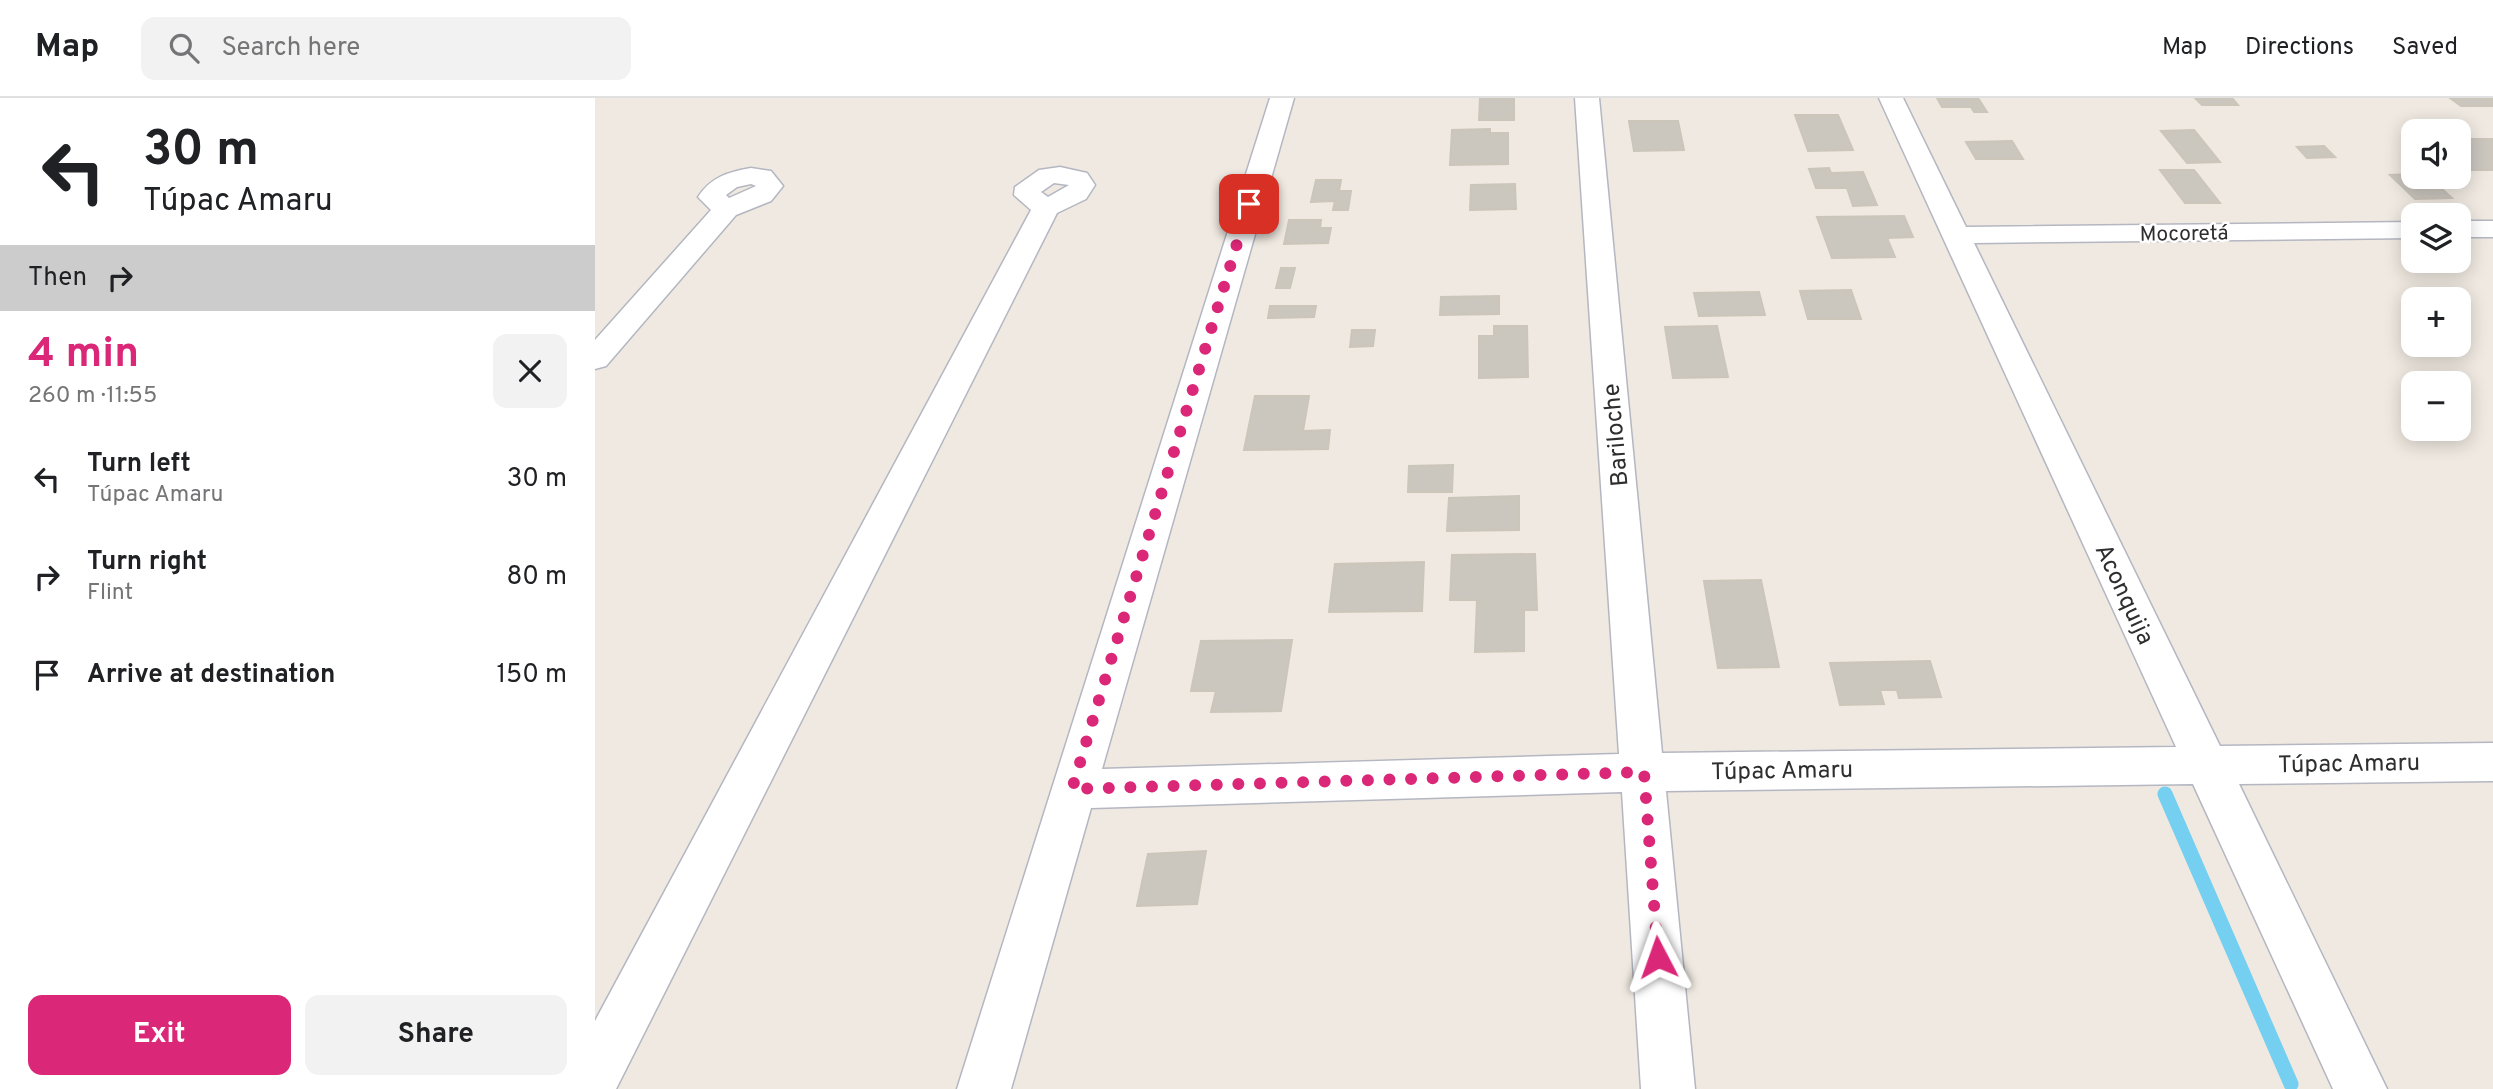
<!DOCTYPE html>
<html lang="en">
<head>
<meta charset="utf-8">
<style>
	body { margin:0; font-family:Overpass,sans-serif; background:#f2f2f2; color:#202124; height:100vh; display:flex; flex-direction:column; font-size:26px; white-space:nowrap }
	* { box-sizing:border-box; margin:0 }
	p { font-size:23px; color:#757577 }
	.icon { flex:none; width:38px; height:38px; fill:none; stroke:currentColor; stroke-width:2; stroke-linecap:round; stroke-linejoin:round }
	.map { position:relative; flex:1; overflow:hidden }
	.drawer { display:flex; flex-direction:column; background:#fff; width:595px }
	.drawer>* { flex:none }
	.guide { background:#fff; color:#202124; overflow:hidden }
	.tools { position:absolute; left:1806px; top:21px; display:grid; gap:14px }
	.tools a { display:grid; place-items:center; width:70px; height:70px; border-radius:14px; background:#fff; box-shadow:0 4px 18px #0003; font-size:35px }
	.pin { position:absolute; display:grid; place-items:center; width:60px; height:60px; color:#fff; margin:-30px; border-radius:14px; box-shadow:0 4px 10px #0006 }
	.me { position:absolute; width:77px; margin:-38px; rotate:356deg; stroke-linejoin:round; filter:drop-shadow(0 0 5px #0008) }
	.turn { display:flex; align-items:center; gap:24px; height:147px; padding:0 28px; font-size:32px }
	.turn .icon { width:91px; height:91px; stroke-width:2.5 }
	.turn b { display:block; font-size:49px; line-height:60px }
	.then { display:flex; align-items:center; height:66px; padding:0 28px; background:#0003; gap:14px; font-size:26px }
	.round { display:grid; place-items:center; flex:none; width:74px; height:74px; border-radius:14px; background:#f2f2f2 }
	.head { display:flex; align-items:center; justify-content:space-between; height:119px; padding:0 28px }
	h1 { font-size:42px; font-weight:700; line-height:52px; color:#db2777 }
	.cta { display:flex; gap:14px; margin-top:auto; padding:14px 28px }
	.cta a { flex:1; height:80px; border-radius:14px; background:#db2777; color:#fff; font-size:28px; font-weight:700; line-height:80px; text-align:center }
	.cta a+a { background:#f2f2f2; color:#202124 }
	ul { padding:0; list-style:none }
	li { display:flex; align-items:center; gap:21px; height:98px; padding:0 28px }
	li div { flex:1 }
	li b { display:block; font-size:26px }
	li em { font-style:normal }
	header { display:flex; align-items:center; gap:42px; box-sizing:border-box; height:98px; padding:0 35px; background:#fff; border-bottom:2px solid #e0e0e0 }
	header strong { font-size:33px }
	nav { display:flex; gap:38px; margin-inline-start:auto; font-size:24px }
	.search { width:490px; height:63px; background:#f2f2f2; display:flex; align-items:center; gap:18px; box-sizing:border-box; padding:0 24px; border-radius:14px; color:#757577; font-size:26px }
	main { display:flex; flex:1; min-height:0 }
	.map>svg:first-child { display:block }
	.lines { fill:none; stroke-linecap:round; stroke-linejoin:round }
	.stream { stroke:#75cff0; stroke-width:15 }
	.building { fill:#cbc7bf; stroke:#cbc5ba; stroke-width:2 }
	.minor-casing { stroke:#b4b7c1; stroke-width:3 }
	.minor { fill:#fff; fill-rule:evenodd }
	.route { stroke:#db2777; stroke-width:12; stroke-dasharray:0 21.6 }
	.labels { text-anchor:middle; stroke-width:5; stroke-linejoin:round; paint-order:stroke }
	.far-street-label { font-size:21px; fill:#2e2e2e; stroke:#fff }
	.street-label { font-size:24px; fill:#2e2e2e; stroke:#fff }
</style>
</head>
<body>
<header>
<strong>Map</strong>
<div class="search"><svg class="icon" aria-label="search" viewBox="0 0 24 24"><circle cx="10" cy="10" r="6"/><path d="M15 15l6 6"/></svg>Search here</div>
<nav><a>Map</a><a>Directions</a><a>Saved</a></nav>
</header>
<main>
<section class="drawer">
<div class="guide">
<div class="turn"><svg class="icon" aria-label="left" viewBox="0 0 24 24"><path d="M17 20v-9H6M10 6l-5 5 5 5"/></svg><div><b>30 m</b>Túpac Amaru</div></div>
<div class="then">Then<svg class="icon" aria-label="right" viewBox="0 0 24 24"><path d="M7 20v-9h11M14 6l5 5-5 5"/></svg></div>
</div>
<div class="head"><div><h1>4 min</h1><p>260 m · 11:55</p></div><a class="round"><svg class="icon" aria-label="close" viewBox="0 0 24 24"><path d="M6 6l12 12M18 6L6 18"/></svg></a></div>
<ul>
<li><svg class="icon" aria-label="left" viewBox="0 0 24 24"><path d="M17 20v-9H6M10 6l-5 5 5 5"/></svg><div><b>Turn left</b><p>Túpac Amaru</p></div><em>30 m</em></li>
<li><svg class="icon" aria-label="right" viewBox="0 0 24 24"><path d="M7 20v-9h11M14 6l5 5-5 5"/></svg><div><b>Turn right</b><p>Flint</p></div><em>80 m</em></li>
<li><svg class="icon" aria-label="arrive" viewBox="0 0 24 24"><path d="M6 21V4h12l-3 4 3 4H6"/></svg><div><b>Arrive at destination</b></div><em>150 m</em></li>
</ul>
<div class="cta"><a>Exit</a><a>Share</a></div>
</section>
<div class="map">
<svg width="1898" height="991" viewBox="0 0 1898 991">
	<rect width="100%" height="100%" fill="#efe9e1"/>
	<g class="lines">
		<path class="stream" d="M1570 696 1696 986"/>
	</g>
	<path class="building" d="M885 0H919V22H884Z
		M1342 0H1383L1392 14H1379L1376 9H1347Z
		M1600 0H1637L1643 7H1607Z
		M1855 0H1898V8H1866Z
		M1200 17H1243L1258 52 1213 53Z
		M1034 23H1083L1089 52 1039 53Z
		M895 31V35H913V66L855 67 857 32Z
		M1599 32 1625 64 1592 65 1566 33Z
		M1864 41H1898V72H1874L1864 63Z
		M1417 43 1428 61H1381L1371 44Z
		M1729 48 1740 59 1712 60 1702 49Z
		M1234 70 1236 75 1268 74 1282 107 1258 108 1252 90H1221L1214 71Z
		M1565 72H1599L1625 105H1590Z
		M1818 76 1834 79 1857 100 1820 101 1795 77Z
		M721 82H746L744 93H756L753 112H738L740 103 716 104Z
		M920 86 921 111 875 112 876 87Z
		M1309 118 1318 139 1292 140 1300 159 1237 160 1222 119Z
		M694 122H726L725 130H736L733 145 689 146Z
		M686 170H700L695 190H681Z
		M1256 192 1266 221H1213L1205 193Z
		M1164 194 1170 217 1104 218 1099 195Z
		M904 198V216L845 217 846 199Z
		M675 208H721L719 219 673 220Z
		M899 228H932L933 279 884 280V238H899Z
		M1122 228 1133 279 1078 280 1070 229Z
		M757 232H780L778 248 755 249Z
		M660 298H714L708 333 735 332 733 351 649 352Z
		M858 367 857 394H813L814 368Z
		M924 398V432L852 433 854 400Z
		M940 456 942 512H929V553L880 554 882 502H855L857 457Z
		M829 464 827 513 734 514 740 466Z
		M1166 482 1184 569 1123 570 1109 483Z
		M697 542 686 613 616 614 621 593H596L606 543Z
		M1335 563 1346 599 1304 600 1302 592H1285L1289 606 1245 607 1235 565Z
		M611 753 602 806 542 808 553 756Z"/>
	<g class="lines">
		<defs>
			<path id="minor" d="M675 0H699L507 671 1024 656 980 0H1004L1067 655 1581 649 1284 0H1308L1371 129 1818 124V140L1379 145 1625 648 1898 645V683L1644 686 1792 991H1738L1598 686 1071 693 1100 991H1046L1027 694 496 710 416 991H362Z
				M465 69 492 75 500 87 491 101 462 115 21 991H0V923L436 112 419 97 420 89 444 72ZM459 85 474 87 453 99 446 94Z
				M156 70 176 73 188 88 176 103 141 117 11 268 0 271V242L116 112 103 99C116 79 133 74 156 70ZM156 86 161 88 134 100 131 97 142 89Z
				M1864 123H1898V139H1864Z"/>
		</defs>
		<use href="#minor" class="minor-casing"/>
		<use href="#minor" class="minor"/>
	</g>
	<g class="lines">
		<path class="route" d="M654 106 477 691 1049 674 1063 859"/>
	</g>
	<g class="labels">
		<g class="far-street-label">
			<text transform="translate(1589 135) rotate(-1)" y="7">Mocoretá</text>
		</g>
		<g class="street-label">
			<text transform="translate(1020 337) rotate(-95)" y="8">Bariloche</text>
			<text transform="translate(1530 496) rotate(65)" y="8">Aconquija</text>
			<text transform="translate(1754 665) rotate(-1)" y="8">Túpac Amaru</text>
			<text transform="translate(1187 672) rotate(-1)" y="8">Túpac Amaru</text>
		</g>
	</g>
</svg>
<div class="tools">
<a><svg class="icon" aria-label="sound" viewBox="0 0 24 24"><path d="M4 9h4l5-4v14l-5-4H4zM17 9q2 3 0 6"/></svg></a>
<a><svg class="icon" aria-label="layers" viewBox="0 0 24 24"><path d="M12 4l9 5-9 5-9-5zM3 14l9 5 9-5"/></svg></a>
<a>+</a>
<a>−</a>
</div>
<div class="pin" style="left:654px;top:106px;background:#d93025"><svg class="icon" aria-label="arrive" viewBox="0 0 24 24"><path d="M6 21V4h12l-3 4 3 4H6"/></svg></div>
<svg class="me" style="left:1063px;top:859px" viewBox="-20 -20 40 40"><path d="M0-17L14 15 0 8-14 15z" fill="#db2777" stroke="#fff" stroke-width="4"/></svg>
</div>
</main>
</body>
</html>
